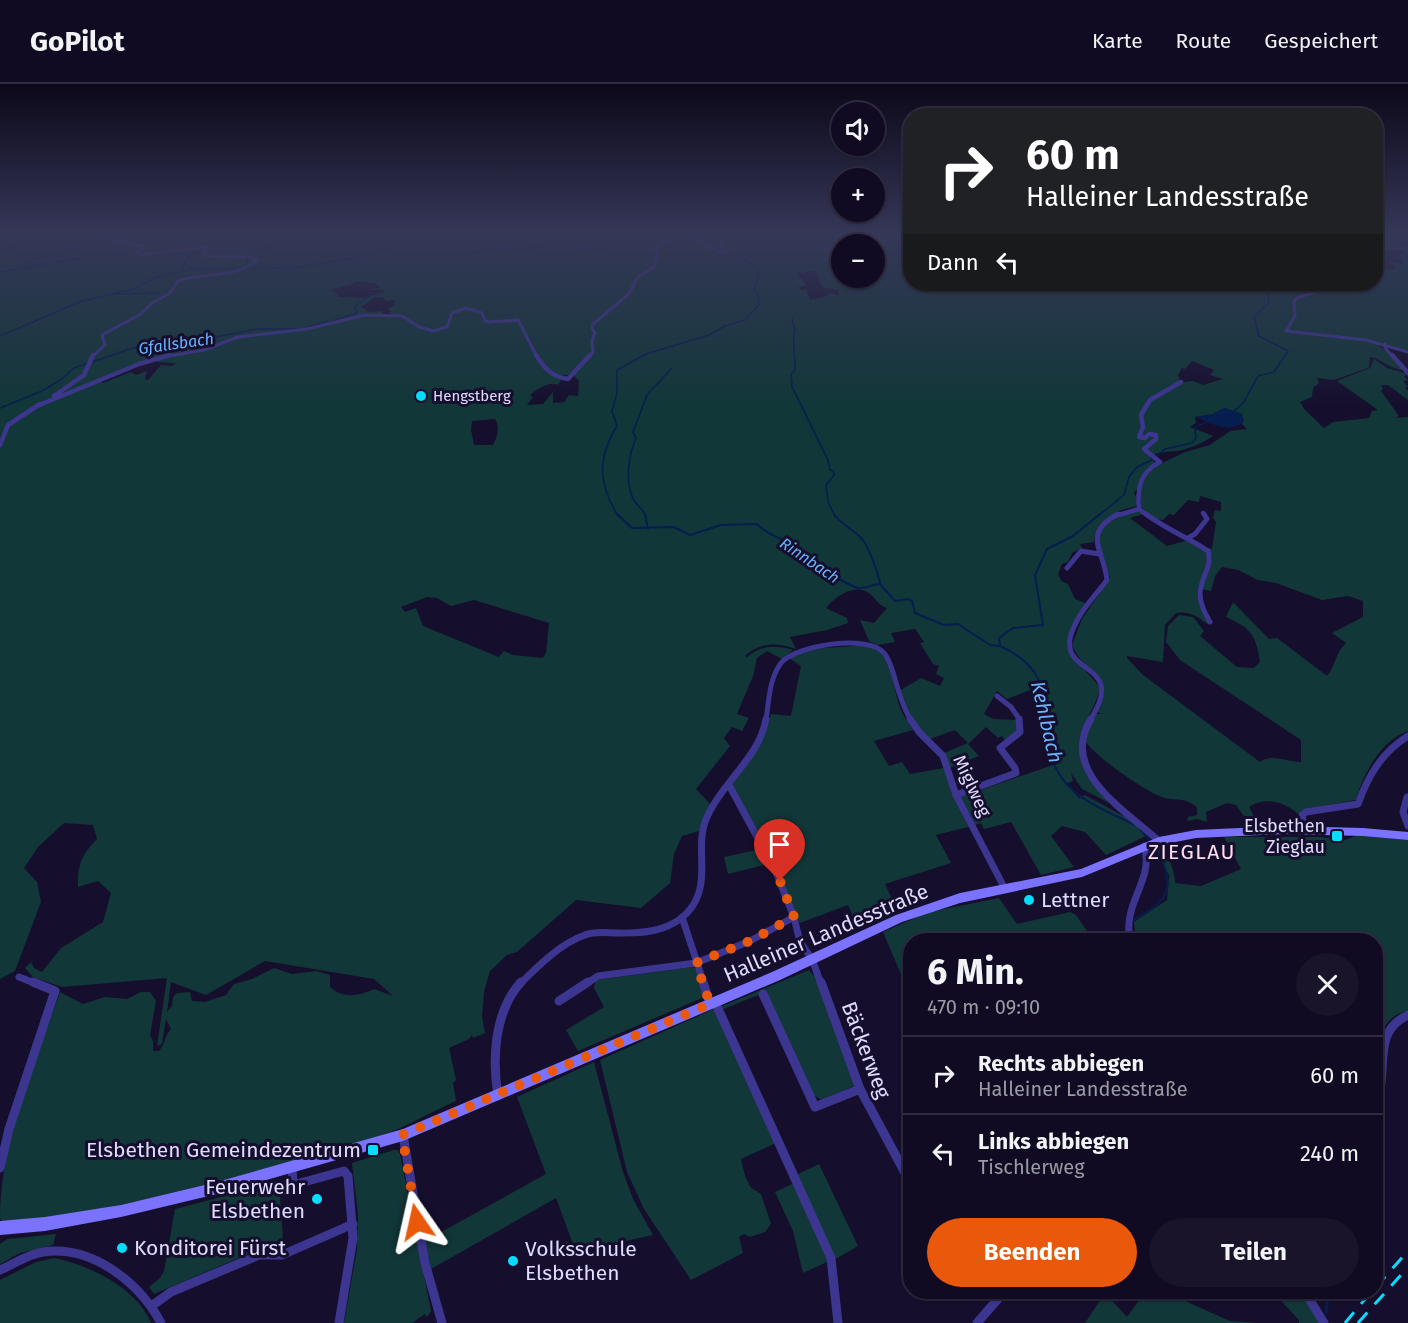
<!DOCTYPE html>
<html lang="de">
<head>
<meta charset="utf-8">
<style>
	body { margin:0; font-family:"Fira Sans",sans-serif; background:#19142a; color:#f1f3f6; height:100vh; display:flex; flex-direction:column; font-size:22px; white-space:nowrap }
	* { box-sizing:border-box; margin:0 }
	p { font-size:20px; color:#9c9ba5 }
	.icon { flex:none; width:33px; height:33px; fill:none; stroke:currentColor; stroke-width:2; stroke-linecap:round; stroke-linejoin:round }
	.map { position:relative; flex:1; overflow:hidden }
	.side { position:absolute; left:903px; top:849px; width:480px; height:366px; display:flex; flex-direction:column; background:#100b22; border-radius:24px; box-shadow:0 2px 4px #0004,0 0 0 2px #302b40 }
	.side>* { flex:none }
	.hud { position:absolute; left:903px; top:24px; width:480px; height:183px; border-radius:24px; box-shadow:0 2px 4px #0004,0 0 0 2px #302b40; background:#202124; color:#fff; overflow:hidden }
	.buttons { position:absolute; left:831px; top:18px; display:grid; gap:12px }
	.buttons a { display:grid; place-items:center; width:54px; height:54px; border-radius:50%; background:#100b22; box-shadow:0 2px 4px #0004,0 0 0 2px #302b40; font-size:30px }
	.pin { position:absolute; display:grid; place-items:center; width:51px; height:51px; color:#fff; margin:-62px -26px; border-radius:50% 50% 50% 0; rotate:-45deg; box-shadow:0 0 6px #0007 }
	.pin .icon { rotate:45deg }
	.me { position:absolute; width:66px; margin:-33px; rotate:349deg; stroke-linejoin:round; filter:drop-shadow(0 0 4px #0008) }
	.turn { display:flex; align-items:center; gap:21px; height:126px; padding:0 24px; font-size:27px }
	.turn .icon { width:78px; height:78px; stroke-width:2.5 }
	.turn b { display:block; font-size:42px; line-height:51px }
	.then { display:flex; align-items:center; height:57px; padding:0 24px; background:#0003; gap:12px; font-size:22px }
	.round { display:grid; place-items:center; flex:none; width:63px; height:63px; border-radius:32px; background:#19142a }
	.overview { display:flex; align-items:center; justify-content:space-between; height:102px; padding:0 24px }
	h1 { font-size:36px; font-weight:700; line-height:45px }
	.primary-button { display:flex; gap:12px; margin-top:auto; padding:12px 24px }
	.primary-button a { flex:1; height:69px; border-radius:36px; background:#ea580c; color:#fff; font-size:24px; font-weight:700; line-height:69px; text-align:center }
	.primary-button a+a { background:#19142a; color:#f1f3f6 }
	ul { padding:0; list-style:none }
	li { display:flex; align-items:center; gap:18px; height:78px; padding:0 24px; border-top:2px solid #302b40 }
	li div { flex:1 }
	li b { display:block; font-size:22px }
	li em { font-style:normal }
	header { display:flex; align-items:center; gap:36px; box-sizing:border-box; height:84px; padding:0 30px; background:#100b22; border-bottom:2px solid #302b40 }
	header strong { font-size:28px }
	nav { display:flex; gap:33px; margin-inline-start:auto; font-size:21px }
	.map>svg:first-child { display:block }
	.green { fill:#113738; fill-rule:evenodd }
	.water { fill:#061d4f }
	.lines { fill:none; stroke-linecap:round; stroke-linejoin:round }
	.stream-far2 { stroke:#061d4f; stroke-width:1.5 }
	.stream-far1 { stroke:#061d4f; stroke-width:2 }
	.stream { stroke:#061d4f; stroke-width:3 }
	.street-far4 { stroke:#3d3690; stroke-width:3 }
	.street-far3 { stroke:#3d3690; stroke-width:4.5 }
	.street-far2 { stroke:#3d3690; stroke-width:5 }
	.street-far1 { stroke:#3d3690; stroke-width:7 }
	.street { stroke:#3d3690; stroke-width:9 }
	.secondary { fill:#7b72ff; fill-rule:evenodd }
	.rail { stroke:#07dcff; stroke-width:3; stroke-dasharray:14 11; stroke-linecap:butt }
	.route { stroke:#ea580c; stroke-width:10; stroke-dasharray:0 18 }
	.poi-dot { fill:#07dcff; stroke:#150f2d; stroke-width:2 }
	.labels { text-anchor:middle; stroke-width:6; stroke-linejoin:round; paint-order:stroke }
	.far-poi-label { font-size:15px; fill:#e0dbff; stroke:#150f2d; text-anchor:start }
	.far-water-label { font-size:16px; font-style:italic; fill:#69b3ff; stroke:#150f2d }
	.street-label { font-size:18px; fill:#e0dbff; stroke:#150f2d }
	.poi-label { font-size:18px; fill:#e0dbff; stroke:#150f2d; text-anchor:end }
	.water-label { font-size:20px; font-style:italic; fill:#69b3ff; stroke:#150f2d }
	.quarter-label { font-size:21px; letter-spacing:1.5px; fill:#ffddf1; stroke:#150f2d }
	.near-poi-label { font-size:21px; fill:#e0dbff; stroke:#150f2d; text-anchor:start }
	.near-street-label { font-size:21px; fill:#e0dbff; stroke:#150f2d }
</style>
</head>
<body>
<header>
<strong>GoPilot</strong>
<nav><a>Karte</a><a>Route</a><a>Gespeichert</a></nav>
</header>
<div class="map">
<svg width="1408" height="1239" viewBox="0 0 1408 1239">
	<rect width="100%" height="100%" fill="#150f2d"/>
	<path class="green" d="M0 149H910V200H1101L1108 208 1103 200H1376V184L1395 185 1396 182 1383 176 1401 180 1402 178 1399 174 1405 166 1376 165V149H1408V268L1380 258 1378 261 1393 273 1403 286C1390 285 1382 275 1370 273L1369 283 1365 285 1334 296 1317 294 1319 299 1313 304 1312 313 1300 318 1305 326 1324 344 1333 338 1369 334 1372 327 1378 326 1337 297 1370 284 1374 275 1387 284 1408 290 1404 293 1408 296 1403 297 1408 303H1405L1408 307V316L1388 301H1381L1383 305 1381 307 1399 332 1395 334 1408 333V647C1381 656 1363 690 1356 716L1306 725 1298 730C1285 718 1264 712 1249 723L1258 740 1250 741 1236 721 1227 719 1206 728 1207 738 1197 735 1187 737 1188 733 1197 731V723C1183 712 1176 718 1162 713 1146 708 1091 670 1084 655L1094 630H1102L1097 628C1117 588 1084 592 1072 561L1082 535 1110 494 1099 459V449C1110 436 1127 421 1144 430L1130 434 1167 462 1192 455 1209 471C1203 502 1186 508 1210 538L1207 540C1197 532 1189 527 1176 529L1165 541 1163 578 1127 572V574L1143 591 1260 678C1272 669 1286 678 1301 678V656L1180 576 1166 558 1168 542 1179 531 1193 533 1204 547 1200 552 1237 583 1254 584 1260 578C1256 551 1251 544 1226 533L1233 518 1269 555 1277 554 1327 592C1336 581 1335 569 1346 559L1332 549 1363 533V517L1348 512 1322 516 1276 499 1258 496 1238 486 1222 483 1215 492 1211 507 1202 505 1212 474 1208 464 1212 465 1216 438 1213 434 1215 426 1221 427V418L1200 412 1199 418 1188 416 1174 431 1169 430 1163 436 1153 435 1141 423 1140 403 1134 408 1138 419 1135 423C1119 424 1094 439 1094 458L1080 460 1082 464 1072 469 1068 478 1062 480 1058 490 1061 497 1068 500 1075 515 1088 520 1067 563 1071 571 1100 603C1097 620 1088 631 1082 646 1069 675 1101 701 1117 723L1082 705 1071 689 1073 697 1066 700 1079 714 1085 711 1134 738 1148 751 1106 771 1085 748 1062 742 1051 752 1074 783 1041 791 1011 738 984 745 981 739 975 741 960 713 1056 680 1045 661V624L1038 603 1007 615 997 607 984 630 993 635 1017 636V648L1005 656 1002 652 998 654 986 643 968 660 979 672 949 684 944 669 968 659 955 646 930 655 910 635 899 607 921 594 940 602 944 594 936 590 939 582 933 580 920 559 924 558 915 545 891 549 895 558 877 561 869 557 860 536 874 539 887 524C877 521 876 514 869 509 853 499 835 513 826 524L847 534 848 539 827 546 790 553 796 565C777 558 760 558 745 572L747 573C762 561 775 561 793 566L782 575 767 567 757 574 753 592 737 630 749 634 742 647 732 643 724 654 730 662 696 705 710 720 699 747 682 752 674 770 670 799 641 824 576 816 517 868 507 871 490 887 484 908 482 933 485 949 473 954 472 951 469 955 449 964 456 996 453 999 456 1017C430 1028 409 1042 382 1051 316 1074 247 1091 179 1107 121 1121 63 1136 3 1137L0 1135C0 1057 35 981 60 908L83 920 105 913 127 915 141 908H150L156 917 150 951 153 957V967H159C165 960 165 951 171 945L166 935 162 960 157 962 167 894 62 903 33 893 25 884 31 878 34 884 42 888 61 864 103 838 111 809 98 797 78 803C77 781 82 770 97 755L93 741 64 739 38 763 24 784 37 798 41 818 15 887 0 895ZM842 160H874V194H842L841 173 839 175 835 171H842ZM806 187H816L822 203 839 206 838 211 830 209 827 212 810 216 806 205 801 206 798 203 807 201 796 189H805ZM356 197 376 200 381 204 369 205V206L381 205 386 208 364 214 339 213 332 205 352 201ZM375 213 384 214 386 217 396 216 394 222 388 224 392 231H384L381 227 369 228 361 223ZM153 275 158 278 176 279 172 282 161 281 148 296 145 295 147 287 136 291 131 288 103 299 99 297ZM1192 277 1214 286 1210 291 1223 295 1203 301 1193 297 1179 299 1157 314 1169 302 1180 297 1178 291 1182 284 1185 285ZM572 290 579 297 578 312 569 311 564 318 553 319V308L543 320 527 321 533 313 530 311C538 304 551 297 558 301L561 296 556 293ZM1224 324 1242 330V340L1247 345 1230 347 1210 361 1185 368 1154 383 1155 378 1150 373C1158 367 1167 368 1177 367 1189 365 1203 359 1213 352L1190 343 1196 339 1195 333 1213 330ZM495 335C500 343 498 352 493 361H474L471 346 472 337ZM427 513 437 514 451 522 474 516 549 539 546 569 543 574 513 571 504 567 499 573 423 542 416 524 405 528 401 523ZM265 877 374 895 393 912 374 905C359 912 343 915 330 903V891L316 887 292 890 274 884 252 895 234 900 226 911 205 918 192 917 190 908 177 909 173 913 172 922 167 928 171 898 206 911Z
		M870 561C894 570 892 605 901 626 904 633 909 640 913 646L874 657 889 682 902 678 910 690 944 684 972 742 936 751 951 779 885 800 898 827 858 844 848 821 800 839 777 786 732 700 762 655 771 630 791 632 801 582 789 574 809 565Z
		M1358 751 1408 756V927C1372 933 1380 977 1376 1002V856H1136L1134 838 1167 816 1169 791 1154 765 1163 763C1168 770 1176 791 1175 799L1201 802 1241 785 1224 753H1321L1343 757Z
		M761 765 768 780 728 790 724 773Z
		M999 814 1017 840 1070 828 1076 831 1093 856H910V911L883 848 929 828Z
		M693 883 697 886 704 913 702 914 578 967 566 946 604 923 594 904 596 896Z
		M809 886 815 893 856 1001 822 1016 813 1011 766 908 721 926 720 923Z
		M714 925 776 1059 741 1075 745 1092 751 1104 761 1110 771 1140 765 1148 750 1153 744 1150 739 1153 743 1169 691 1196 644 1125 627 1088 600 976Z
		M594 978 623 1088 633 1115 653 1151 576 1168 556 1114 431 1185 425 1157 546 1090 517 1013Z
		M394 1066H397L400 1070 431 1227 427 1233 425 1230 412 1239H344L357 1165 358 1130 352 1079Z
		M819 1080 858 1162 834 1176 796 1091Z
		M279 1098 283 1155 154 1210 149 1203 160 1194 164 1187 175 1125Z
		M794 1099 829 1177 803 1189 793 1147 775 1108Z
		M56 1150 53 1161 20 1169 0 1180V1160L7 1155Z
		M54 1174C89 1181 137 1204 151 1239H0V1196L36 1178Z
		M1145 1208H1165L1230 1237 1258 1239H1085L1105 1209 1127 1233Z
		M1273 1208H1301L1320 1239H1299V1236Z"/>
	<path class="water" d="M1224 324 1242 330 1244 338C1228 350 1212 340 1196 333L1213 330Z"/>
	<g class="lines">
		<path class="stream-far2" d="M382 149 390 161
			M272 150 275 149
			M111 153 125 149
			M567 160 587 166 613 168
			M520 165 562 159
			M0 167 25 158 29 149
			M66 167 107 155
			M464 169 515 165
			M248 171 287 155
			M54 178 80 175
			M244 182 247 179 248 167 253 163 250 161 270 151
			M20 184 34 175 61 168
			M182 187 187 174 200 167
			M0 188 47 180
			M116 210 158 209
			M794 232 792 236 795 246C791 255 796 274 795 286L791 290 792 303 828 376 830 386 833 387 834 391 826 401 828 418 835 432
			M332 237 357 229 355 223 369 212 379 209
			M308 243 328 237
			M0 252 82 217 134 205 157 193 195 185 293 184 349 175 437 149
			M0 324 42 307 62 295 74 284 145 260 169 262 257 245H299
			M1233 328 1244 318 1258 292 1274 288 1288 267 1259 252 1254 233 1269 219 1266 200
			M618 432C598 399 597 375 617 342L612 327 617 309V286L646 270 709 251 725 242 745 236 759 221 758 211 754 207 759 187 742 174
			M646 432C643 424 634 420 632 412 625 394 629 371 636 354L633 348 647 311 672 284
			M1098 432 1124 411 1129 393 1137 383 1152 376 1165 365 1192 359 1196 354 1195 344 1208 337"/>
		<path class="stream-far1" d="M617 430 632 444 674 443 690 451 721 441 757 440C766 450 777 452 788 459 795 463 799 470 805 475 811 480 852 503 858 504 866 505 872 500 880 500L895 517 908 515 912 517 915 529 944 541 958 540 990 561 999 562
			M645 430 648 445
			M834 430C842 442 854 445 863 456 869 464 879 491 880 500
			M1100 430 1073 452 1047 465 1035 491 1043 541 1013 544 999 554 1000 562C1074 595 1026 651 1065 698 1083 719 1111 729 1135 741
			M1139 744 1151 758
			M1132 837C1152 825 1174 815 1166 788 1164 779 1160 770 1154 763"/>
		<path class="stream" d="M1326 1228 1329 1208"/>
		<path class="street-far4" d="M680 149 720 168H728L720 160 718 149
			M1376 165 1408 164
			M1339 200 1297 214 1294 218 1295 232 1286 247 1366 256 1408 268
			M1385 260V264L1393 273
			M92 273 105 261 102 251 141 230 152 219 170 209 178 197C203 188 236 195 257 176L250 173 207 172 204 169 208 163 138 171 136 169 145 162 112 157 110 154 100 152V149
			M163 273 204 266 238 253 307 245 365 231 402 232 419 243 433 247 447 243 452 229 466 224 482 229 485 237 489 238 518 236 537 273
			M589 273 593 268 592 257 595 249 592 244 593 240 629 210 637 194 654 183 658 168 656 163 671 155 670 149"/>
		<path class="street-far3" d="M536 271C544 284 552 293 568 295L590 271
			M1392 271 1408 289
			M54 312 84 291 93 271
			M37 322 139 280 170 271
			M0 361 8 341 40 320
			M1139 425 1148 432
			M1203 429 1205 432
			M1115 432 1139 425C1137 404 1140 388 1160 378L1144 365 1156 355V351L1149 350 1145 354 1139 353 1143 343 1141 331 1150 316 1181 298"/>
		<path class="street-far2" d="M1146 430C1165 445 1188 453 1208 467 1213 483 1200 494 1200 510 1200 520 1205 529 1210 538
			M1188 454 1195 450 1207 435 1204 430
			M1067 484 1081 467 1099 470
			M997 612 1011 623 1020 636
			M766 636C769 617 769 595 781 579 796 561 868 550 884 569 895 582 897 616 911 636
			M1090 636C1127 579 1064 592 1070 555 1074 533 1094 513 1107 496 1104 466 1081 450 1118 430"/>
		<path class="street-far1" d="M910 635 919 648 943 672 956 711 1005 805
			M1091 635C1058 687 1126 727 1159 757
			M729 701 775 786 794 833 800 858 812 875 821 900
			M956 711 1016 689 1015 684 1000 664 1020 648 1019 635
			M1407 713 1403 728 1408 742
			M1305 746 1302 731 1306 728 1358 720C1368 692 1382 668 1408 652
			M682 833 704 900
			M1130 856C1122 818 1155 796 1144 762
			M19 893 37 900
			M520 900C538 882 561 859 585 851 595 847 607 849 617 849 647 850 681 846 696 816 709 789 694 758 708 731 724 696 759 674 766 635
			M586 900 598 892 696 879 750 857 794 833"/>
		<path class="street" d="M703 898 710 920
			M821 898 860 1005 910 1098
			M763 910 815 1023 860 1005
			M559 917 588 898
			M715 918 831 1174 838 1239
			M498 1012C492 975 494 928 521 898
			M1376 1018C1390 986 1370 949 1408 931
			M403 1051 425 1179 442 1239
			M292 1083 293 1101 344 1087 348 1092 353 1154 339 1239
			M0 1084 9 1045 55 907 33 898
			M0 1186C14 1180 28 1170 43 1168 92 1161 139 1198 161 1239
			M1305 1208 1324 1239
			M153 1221 171 1208 259 1171H282L353 1140
			M977 1239 1004 1208"/>
		<path class="secondary" d="M1284 742 1363 744 1408 748V756L1363 752 1284 750 1196 754 1160 761 1082 793 960 819 902 838 780 896 403 1057 217 1110 121 1133 45 1147 0 1151V1137L45 1133 121 1121 217 1098 403 1045 772 888 896 831 960 809 1081 785 1159 753 1196 746Z"/>
		<path class="rail" d="M1376 1203 1408 1167
			M1345 1239 1371 1208
			M1358 1239 1408 1183"/>
	</g>
	<linearGradient id="sky" x2="0" y2="1"><stop stop-color="#0c0819"/><stop offset="0.46" stop-color="#353757"/><stop offset="1" stop-color="#353757" stop-opacity="0"/></linearGradient>
	<rect width="1408" height="322" fill="url(#sky)"/>
	<g class="lines">
		<path class="route" d="M417 1138 402 1051 710 920 696 879 750 857 794 833 780 797"/>
	</g>
	<g class="poi-dot">
		<circle cx="421" cy="312" r="6"/>
		<rect x="1331" y="746" width="12" height="12" rx="3"/>
		<circle cx="1029" cy="816" r="6"/>
		<rect x="367" y="1060" width="12" height="12" rx="3"/>
		<circle cx="317" cy="1115" r="6"/>
		<circle cx="122" cy="1164" r="6"/>
		<circle cx="513" cy="1177" r="6"/>
	</g>
	<g class="labels">
		<g class="far-poi-label">
			<text x="433" y="317">Hengstberg</text>
		</g>
		<g class="far-water-label">
			<text transform="translate(176 259) rotate(-8)" y="6">Gfallsbach</text>
			<text transform="translate(810 476) rotate(34)" y="6">Rinnbach</text>
		</g>
		<g class="street-label">
			<text transform="translate(972 702) rotate(65)" y="6">Miglweg</text>
		</g>
		<g class="poi-label">
			<text x="1325" y="748">Elsbethen<tspan x="1325" dy="21">Zieglau</tspan></text>
		</g>
		<g class="water-label">
			<text transform="translate(1047 638) rotate(77)" y="7">Kehlbach</text>
		</g>
		<g class="quarter-label">
			<text x="1192" y="775">ZIEGLAU</text>
		</g>
		<g class="near-poi-label">
			<text x="1041" y="823">Lettner</text>
			<text x="361" y="1073" text-anchor="end">Elsbethen Gemeindezentrum</text>
			<text x="305" y="1110" text-anchor="end">Feuerwehr<tspan x="305" dy="24">Elsbethen</tspan></text>
			<text x="134" y="1171">Konditorei Fürst</text>
			<text x="525" y="1172">Volksschule<tspan x="525" dy="24">Elsbethen</tspan></text>
		</g>
		<g class="near-street-label">
			<text transform="translate(826 849) rotate(-23)" y="7">Halleiner Landesstraße</text>
			<text transform="translate(866 966) rotate(69)" y="7">Bäckerweg</text>
		</g>
	</g>
</svg>
<div class="buttons">
<a><svg class="icon" aria-label="sound" viewBox="0 0 24 24"><path d="M4 9h4l5-4v14l-5-4H4zM17 9q2 3 0 6"/></svg></a>
<a>+</a>
<a>−</a>
</div>
<div class="pin" style="left:780px;top:797px;background:#d93025"><svg class="icon" aria-label="arrive" viewBox="0 0 24 24"><path d="M6 21V4h12l-3 4 3 4H6"/></svg></div>
<svg class="me" style="left:417px;top:1138px" viewBox="-20 -20 40 40"><path d="M0-17L14 15 0 8-14 15z" fill="#ea580c" stroke="#fff" stroke-width="4"/></svg>
<div class="hud">
<div class="turn"><svg class="icon" aria-label="right" viewBox="0 0 24 24"><path d="M7 20v-9h11M14 6l5 5-5 5"/></svg><div><b>60 m</b>Halleiner Landesstraße</div></div>
<div class="then">Dann<svg class="icon" aria-label="left" viewBox="0 0 24 24"><path d="M17 20v-9H6M10 6l-5 5 5 5"/></svg></div>
</div>
<section class="side">
<div class="overview"><div><h1>6 Min.</h1><p>470 m · 09:10</p></div><a class="round"><svg class="icon" aria-label="close" viewBox="0 0 24 24"><path d="M6 6l12 12M18 6L6 18"/></svg></a></div>
<ul>
<li><svg class="icon" aria-label="right" viewBox="0 0 24 24"><path d="M7 20v-9h11M14 6l5 5-5 5"/></svg><div><b>Rechts abbiegen</b><p>Halleiner Landesstraße</p></div><em>60 m</em></li>
<li><svg class="icon" aria-label="left" viewBox="0 0 24 24"><path d="M17 20v-9H6M10 6l-5 5 5 5"/></svg><div><b>Links abbiegen</b><p>Tischlerweg</p></div><em>240 m</em></li>
</ul>
<div class="primary-button"><a>Beenden</a><a>Teilen</a></div>
</section>
</div>
</body>
</html>
